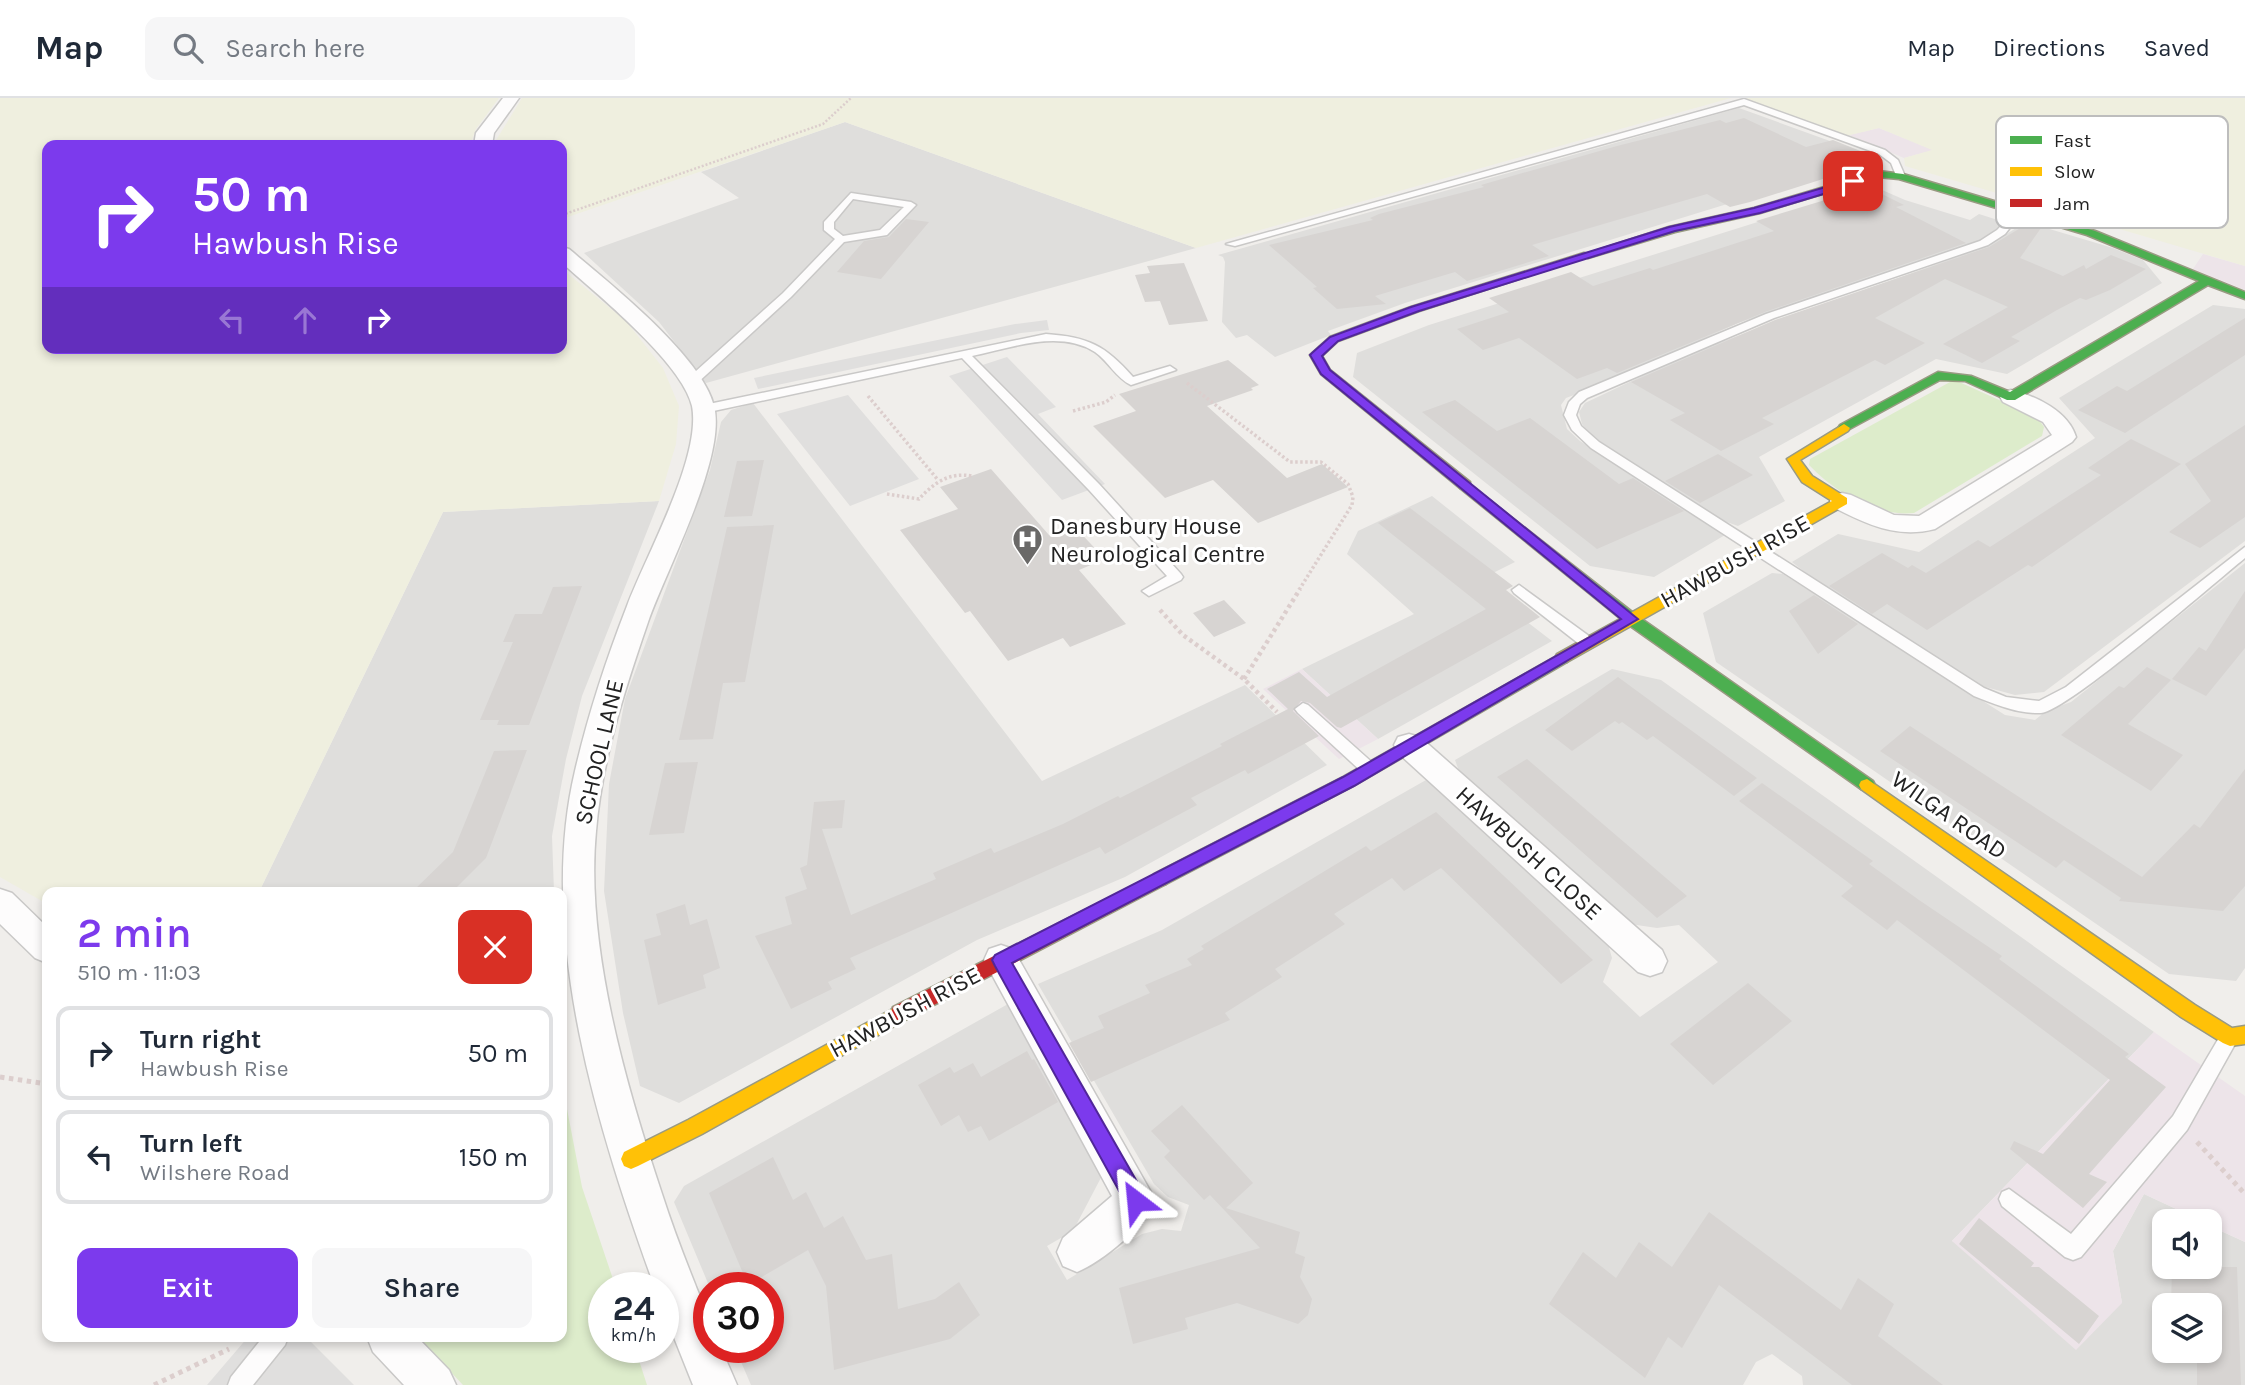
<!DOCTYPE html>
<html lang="en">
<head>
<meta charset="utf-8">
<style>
	body { margin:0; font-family:Karla,sans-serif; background:#f6f6f7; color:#1f2937; height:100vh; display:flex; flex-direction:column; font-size:26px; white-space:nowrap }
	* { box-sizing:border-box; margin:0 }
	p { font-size:23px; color:#747a83 }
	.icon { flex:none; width:38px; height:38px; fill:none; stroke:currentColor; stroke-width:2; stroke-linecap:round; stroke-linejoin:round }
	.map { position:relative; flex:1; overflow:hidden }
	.side { position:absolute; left:42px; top:789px; width:525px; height:455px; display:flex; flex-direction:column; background:#fff; border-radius:14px; box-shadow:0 4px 10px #0003 }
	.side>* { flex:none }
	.hud { position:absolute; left:42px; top:42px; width:525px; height:214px; border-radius:14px; box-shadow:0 4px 10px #0003; background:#7c3aed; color:#fff; overflow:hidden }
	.buttons { position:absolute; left:2152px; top:1111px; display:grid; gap:14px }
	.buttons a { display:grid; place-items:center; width:70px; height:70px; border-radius:14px; background:#fff; box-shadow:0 4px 10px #0003; font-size:35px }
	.speed { position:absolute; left:588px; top:1174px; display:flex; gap:14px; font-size:35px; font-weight:700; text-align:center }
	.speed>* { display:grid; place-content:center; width:91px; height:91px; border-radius:50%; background:#fff; box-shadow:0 4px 10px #0003; line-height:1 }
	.speed small { font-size:18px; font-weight:400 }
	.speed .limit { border:10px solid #d22; background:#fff; color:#111 }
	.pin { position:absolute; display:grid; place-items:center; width:60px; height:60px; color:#fff; margin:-30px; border-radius:14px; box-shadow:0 4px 10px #0006 }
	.me { position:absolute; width:77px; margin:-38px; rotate:331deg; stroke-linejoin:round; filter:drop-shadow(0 0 5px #0008) }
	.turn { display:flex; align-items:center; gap:24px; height:147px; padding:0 35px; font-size:32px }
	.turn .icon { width:91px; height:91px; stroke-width:2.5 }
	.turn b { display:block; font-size:49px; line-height:60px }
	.lanes { display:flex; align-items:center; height:66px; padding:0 35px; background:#0003; justify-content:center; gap:35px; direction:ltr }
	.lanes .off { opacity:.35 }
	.round { display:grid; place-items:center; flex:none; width:74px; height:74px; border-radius:14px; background:#f6f6f7 }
	.overview { display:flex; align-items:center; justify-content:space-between; height:119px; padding:0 35px }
	h1 { font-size:42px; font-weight:600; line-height:52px; color:#7c3aed }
	.button { display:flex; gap:14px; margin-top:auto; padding:14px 35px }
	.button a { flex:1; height:80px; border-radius:14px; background:#7c3aed; color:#fff; font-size:28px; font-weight:600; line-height:80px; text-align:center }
	.button a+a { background:#f6f6f7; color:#1f2937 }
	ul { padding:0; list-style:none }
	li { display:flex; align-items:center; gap:21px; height:94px; margin:0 14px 10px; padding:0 21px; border:4px solid #e0e1e3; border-radius:14px }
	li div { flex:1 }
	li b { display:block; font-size:26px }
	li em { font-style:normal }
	header { display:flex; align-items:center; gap:42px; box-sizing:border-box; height:98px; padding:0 35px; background:#fff; border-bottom:2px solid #e0e1e3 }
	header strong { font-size:33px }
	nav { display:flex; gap:38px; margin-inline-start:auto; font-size:24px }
	.search { width:490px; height:63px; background:#f6f6f7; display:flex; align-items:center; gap:18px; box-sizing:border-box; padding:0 24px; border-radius:14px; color:#747a83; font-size:26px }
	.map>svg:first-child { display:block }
	.residential { fill:#dfdedc; fill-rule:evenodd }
	.industrial { fill:#ede4e9 }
	.farmland { fill:#efefdf }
	.grass { fill:#ddeccb }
	.parking { fill:#e0dfde }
	.building { fill:#d7d4d2 }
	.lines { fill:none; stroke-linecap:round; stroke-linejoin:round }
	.lane-casing { stroke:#c9c8c7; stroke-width:3 }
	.street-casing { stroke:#c9c8c7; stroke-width:3 }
	.fast-casing { stroke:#999a82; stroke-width:3 }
	.slow-casing { stroke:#999a82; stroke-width:3 }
	.jam-casing { stroke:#999a82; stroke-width:3 }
	.path-far3 { stroke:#dccecd; stroke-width:2.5; stroke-dasharray:2 2; stroke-linecap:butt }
	.path-far2 { stroke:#dccecd; stroke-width:3.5; stroke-dasharray:2.5 2.5; stroke-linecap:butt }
	.path-far1 { stroke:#dccecd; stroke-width:4.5; stroke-dasharray:3.5 3.5; stroke-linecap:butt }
	.path { stroke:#dccecd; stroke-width:5; stroke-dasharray:4.5 4.5; stroke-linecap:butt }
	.lane { fill:#fdfcfc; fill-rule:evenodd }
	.street { fill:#fdfcfc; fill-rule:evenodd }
	.fast { fill:#4caf50; fill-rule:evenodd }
	.slow { fill:#ffc107; fill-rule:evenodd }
	.jam { fill:#c62828; fill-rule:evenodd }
	.route { fill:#7c3aed; stroke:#51269a; stroke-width:2 }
	.labels { text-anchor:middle; stroke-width:6; stroke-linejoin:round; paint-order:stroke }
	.poi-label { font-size:24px; fill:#222; stroke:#fff; text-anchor:start }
	.street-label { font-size:24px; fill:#222; stroke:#fff }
	.key { fill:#fff; stroke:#bdbdbd; stroke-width:2 }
	.key-label { font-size:19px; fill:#222 }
</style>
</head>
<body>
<header>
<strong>Map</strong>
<div class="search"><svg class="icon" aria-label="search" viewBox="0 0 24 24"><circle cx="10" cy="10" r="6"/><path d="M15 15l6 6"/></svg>Search here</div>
<nav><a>Map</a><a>Directions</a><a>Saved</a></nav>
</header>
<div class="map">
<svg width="2245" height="1287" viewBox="0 0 2245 1287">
	<rect width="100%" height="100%" fill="#f0eeeb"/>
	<path class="residential" d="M1739 10 1877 60 1405 205 1328 233 1331 237 1275 259 1247 237 1236 240 1222 224 1225 164 1223 159 1218 157Z
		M845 24 1196 150 706 285 659 224 584 155 739 100 701 74Z
		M1873 88 1905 102 1970 122 1979 116 2004 124 1988 138 1972 146 1738 225 1611 283 1566 300 1561 307 1567 331 1580 343 1725 437 1654 479 1590 468 1353 279 1357 255 1429 227Z
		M2026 124 2113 150 2143 162 2162 185 2007 276 1936 261 1759 359 1785 403 1738 428 1724 423 1590 337 1582 326 1579 314 1585 305 1693 254 1987 148Z
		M2213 207 2245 211V443L2044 594 2015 597 1982 588 1815 482 1792 464 1838 436 1919 454 2095 340 2059 300Z
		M753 305 1042 683 1245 587 1327 667 1125 779 977 842 679 1005 640 988 623 915 604 793 609 686 625 601 710 372 721 324 731 312Z
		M1432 398 1515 464 1475 484 1552 543 1378 641 1302 571 1414 516 1347 456 1358 433Z
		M659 403 582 598 566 661 552 738 554 794H259L443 414Z
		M2245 465V870L2236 883 2169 876 1716 564 1703 515 1772 475 1783 476 2005 617 2035 622 2046 613 2071 604Z
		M1612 571 1661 582 2154 934 1952 1143 2122 1205 2113 1153 2144 1096 2202 1123 2165 1124V1169H2210V1128L2245 1144V1287H1803L1802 1278 1772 1256 1756 1264 1743 1287H751L735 1250H768V1190H710L674 1104 684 1088 1008 906 1105 1072 1073 1133 1047 1148 1067 1182 1142 1136 1162 1131 1181 1133 1189 1107 1168 1099 1154 1086 1038 886 1162 832 1426 682 1439 685 1606 839 1612 860 1603 884 1640 919 1718 864 1679 827 1657 830 1630 826 1459 673 1455 662ZM2165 1208H2210V1253H2165Z"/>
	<path class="industrial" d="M1879 30 1934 52 1904 60 1849 37Z
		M2203 156 2245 168V192L2193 171Z
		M1302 571 1378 641 1339 661 1263 591Z
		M2154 934 2245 998V1144L2210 1128V1124L2202 1123 2144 1096 2113 1153 2122 1205 2076 1252 1952 1143Z"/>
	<path class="farmland" d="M0 0H499L476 31 470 47H47V250H562V171L626 223 663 270 679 308 676 346 659 403 443 414 259 794H47V806L0 779Z
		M522 0H1731L1196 150 845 24 562 121V47H493Z
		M1744 0H2245V168L1905 68 1904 60 1932 52 1879 30 1846 38Z"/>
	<path class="grass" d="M1957 283 2037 319 2044 329 2042 338 1914 415C1876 419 1835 394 1809 367L1810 361 1950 284Z
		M562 985 582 1089 616 1190H604V1250H635L647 1287H463L418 1239H562Z"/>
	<path class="parking" d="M1047 222 1049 232 1021 235 758 291 754 280 1015 226Z
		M1007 259 1056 309 1038 316 1105 386 1062 402 949 278Z
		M848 297 919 381 850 408 777 316Z
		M248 1239H306L354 1287H207Z"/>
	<path class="building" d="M1744 20 1806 49 1833 42 1883 62 1750 104 1730 109 1707 96 1617 122 1532 147 1549 158 1467 183 1455 174 1375 198 1386 206 1337 211 1313 190 1317 189 1269 147 1373 122 1370 120 1379 116 1484 89 1481 87 1617 48 1720 22 1726 25Z
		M1868 89 1904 107 1896 109 1966 145 1765 214 1617 275 1607 270 1577 281 1519 240 1483 252 1457 231 1509 214 1489 200 1571 174 1593 188 1650 170 1653 172 1774 133 1756 123Z
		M906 121 929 124 881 181 837 174 864 143 889 139Z
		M2027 126 2041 130 2020 160 2063 178 2084 167 2086 171 2111 157 2146 171 2110 192 2086 202 2080 200 2057 212 2011 239 2020 243 1982 265 1943 246 2008 209 1945 181 1875 220 1925 245 1885 267 1875 262 1762 320 1774 326 1721 353 1670 322 1685 315 1631 284 1775 222 1989 149Z
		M1184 165 1208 223 1169 227 1160 203 1145 204 1135 177 1150 175 1147 168Z
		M2245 220V257L2125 335 2078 312 2117 288 2127 293Z
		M1228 262 1259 287 1251 290 1253 292 1207 308 1287 380 1322 366 1348 389 1258 425 1213 382 1165 400 1093 328 1136 313 1119 296Z
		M1455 302 1497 333 1530 320 1619 386 1633 380 1684 413 1597 451 1422 314Z
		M2245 327V419L2200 450 2169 434 2211 403 2185 366Z
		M2131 341 2181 366 2032 469 2028 467 1927 532 1887 506 1872 516 1829 488 1882 455 1908 470 1912 467 1926 475 1978 442 1990 449 2101 377 2088 370Z
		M1718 356 1753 377 1700 405 1665 383Z
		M764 362 752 418 724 419 737 363Z
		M991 371 1049 437 1074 428 1105 461 1079 472 1126 526 1070 549 1063 540 1008 563 970 513 965 515 900 432 958 411 940 389Z
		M1410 410 1513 488 1506 492 1540 519 1341 630 1337 629 1310 605 1301 603 1293 613 1319 638 1248 676 1245 672 1191 700 1197 707 1105 756 1100 749 850 860 856 871 828 884 832 891 791 911 755 838 792 826 785 799 807 791 800 770 807 767 814 704 845 702 842 730 822 731 851 817 936 781 933 775 991 750 994 755 1063 726 1118 698 1120 700 1222 648 1220 646 1288 611 1267 591 1299 574 1327 599 1486 511 1378 425Z
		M774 427 745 584 723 585 713 641 679 642 727 429Z
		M582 488 529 627H497L499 622H480L513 544H503L515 516H542L553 489Z
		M2245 493V550L2206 598 2172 581 2199 549 2206 553Z
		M1814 497 1858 526 1818 556 1789 513Z
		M1224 502 1246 525 1214 539 1193 515Z
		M2147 569 2171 582 2128 626 2183 657 2151 693 2061 637 2119 588 2124 590Z
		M1618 579 1652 604 1757 680 1734 698 1653 638 1647 642 1622 624 1619 626 1615 623 1572 653 1545 632Z
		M1910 628 2142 779 2194 726 2200 730 2245 671V788L2223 813 2119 803 2121 800 2064 762 2056 770 1880 653Z
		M527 652 486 760 452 794H412L453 754 494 653Z
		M1527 661 1687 798 1657 820 1497 679Z
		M698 664 684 735 649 737 665 665Z
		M1762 685 1873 763 1869 766 1919 802 2002 858 1999 861 2129 956 2125 959 2166 989 2089 1076 2107 1084 2083 1110 2010 1051 2014 1043 2043 1056 2110 982 1897 822 1887 832 1841 798 1853 788 1739 703Z
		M1436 714 1593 862 1561 886 1441 770 1404 793 1392 780 1334 816 1345 826 1275 871 1282 879 1225 915 1230 922 1091 984 1069 945 1104 930 1098 918 1150 895 1145 887 1192 867 1187 861 1204 851 1201 848 1366 748 1371 753Z
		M685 806 690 827 707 821 720 870 703 877 706 890 658 907 644 842 661 837 656 816Z
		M1748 885 1792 923 1713 987 1670 946Z
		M1027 953 1032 962 1034 961 1058 1004 989 1043 981 1028 968 1034 959 1017 941 1028 918 987 950 969 954 975 973 965 981 979Z
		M1182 1007 1253 1085 1226 1110 1300 1134 1295 1155 1305 1159 1300 1179 1312 1201 1308 1217 1298 1226 1237 1205 1185 1220 1188 1231 1133 1246 1119 1190 1260 1150 1210 1097 1204 1102 1164 1059 1170 1053 1151 1033Z
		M773 1059 793 1102 806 1094 824 1130 843 1118 866 1162 892 1156 898 1211 935 1201 959 1184 980 1217 950 1241 834 1272 826 1188 808 1152 748 1187 709 1095Z
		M1709 1114 1841 1212 1858 1180 1894 1206 1878 1238 1943 1287H1852L1719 1187 1682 1250 1668 1239 1645 1280 1549 1206 1583 1154 1616 1180 1639 1144 1672 1169Z
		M1979 1120 2034 1165 2031 1169H2039L2099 1218 2079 1246 1959 1146Z
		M2172 1169H2237L2241 1287H2197V1261L2179 1253H2210V1208H2171Z"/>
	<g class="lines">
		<defs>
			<path id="lane" d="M1744 1 1885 52 1898 62 1905 78 1897 80 1891 65 1879 56 1744 7 1235 148 1226 146Z
				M851 95 911 104 916 107 887 137 844 144 791 199 694 288H686V282L783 195 835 141 824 132V124ZM853 101 904 109 880 132 843 138 834 131V124Z
				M2018 110 2023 113 2005 136 1988 147 1774 220 1587 300 1580 306 1576 317 1581 328 1599 344 1984 590 2006 599 2039 603 2066 589 2245 449V460C2214 485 2068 613 2041 615 2018 616 1994 606 1974 598L1591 350 1572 332 1564 317 1569 304 1579 294 1766 216 1980 143 1997 132Z
				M1046 236C1088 239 1105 247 1133 279L1170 268 1176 272 1131 287C1117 281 1108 263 1095 254 1059 231 1011 250 972 258L1099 386 1181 476 1183 479 1181 482 1149 498 1142 493 1167 478 1089 392 962 260 704 315 698 311 704 307Z
				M1519 487 1593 541 1595 545 1593 549H1583L1514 495 1512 492Z
				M1303 605 1308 607 1375 667 1377 671 1375 675H1363L1298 615 1295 611Z
				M2230 930 2237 933 2239 939 2187 1032 2081 1159 2073 1162 2065 1159 2002 1108 1999 1101 2002 1094 2009 1091 2071 1136 2173 1018 2223 933Z
				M263 1239H288L285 1247 253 1287H228L231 1279Z"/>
			<path id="street" d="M503 0H519L494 35 492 47H474L476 35Z
				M562 149 569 151C608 184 702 258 714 308 727 359 666 472 648 524 625 591 602 661 596 733 585 847 626 988 662 1096 672 1127 683 1156 695 1186 699 1197 705 1208 708 1220 710 1229 709 1240 709 1250H721L737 1287H693L663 1212V1190H655C599 1035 536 838 575 673 588 617 606 562 627 508 645 459 702 359 692 308 682 265 596 195 562 165Z
				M2011 292C2036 298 2068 313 2076 339L2072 344 1935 431C1897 441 1866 426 1833 409L1830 403 1833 397 1842 395 1851 397 1894 417 1919 418 2052 337 2043 324 2003 304 2000 299 2003 294Z
				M1409 636 1420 639 1662 852 1667 863 1662 874 1650 878 1638 874 1398 655 1394 647 1398 639Z
				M0 791 12 795 47 829V865L35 860 0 826Z
				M1001 847 1013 851 1156 1103C1146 1127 1102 1164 1077 1174L1063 1168 1057 1154 1063 1140 1112 1098 984 862 989 851Z
				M367 1239H417L449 1272 456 1287H404L373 1254Z"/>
			<path id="fast" d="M1878 73 1903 76 2095 133 2245 194V201L2208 187 2015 302H2007L1965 283 1940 282 1844 334 1838 330 1840 327 1938 274 1971 278 2010 294 2199 183 2087 137 1899 81 1878 79 1760 115 1675 134 1588 160 1583 157 1669 129 1754 110Z
				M1465 383 1636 517 1873 683 1875 687 1873 691H1861L1626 525 1460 390V384Z
				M1562 555 1567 556 1569 560 1567 564 1355 687 1166 786 1160 788 1154 786 1151 781 1154 776 1343 679Z"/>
			<path id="slow" d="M1584 155 1593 157 1419 213 1338 243 1322 258 1330 272 1470 384V390H1460L1321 276 1310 257 1330 239 1411 209Z
				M1844 326 1850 330 1848 333 1800 362 1812 378 1847 400V406L1567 564H1557L1555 560 1557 556 1832 403 1802 384 1787 361Z
				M1867 681 2195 907 2232 930 2245 928V946L2230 948 2223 945 2181 919 1861 691 1859 687 1861 683Z
				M900 907 907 909 909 915 907 921 702 1036 638 1068 631 1071 624 1068 621 1061 624 1054 688 1022Z"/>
			<path id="jam" d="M1160 774 1166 776 1169 781 1166 786 907 921 900 923 893 921 891 915 893 909Z"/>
		</defs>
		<use href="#lane" class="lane-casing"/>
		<use href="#street" class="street-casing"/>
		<use href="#fast" class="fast-casing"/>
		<use href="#slow" class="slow-casing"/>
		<use href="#jam" class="jam-casing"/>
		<path class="path-far3" d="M562 117 823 26 851 0"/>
		<path class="path-far2" d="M1187 285 1290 364H1321L1348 386 1353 399 1352 407 1299 492
			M868 298 938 382
			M1073 313 1106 304 1115 297
			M887 396 919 401C935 384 949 374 973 378"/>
		<path class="path-far1" d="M1160 512 1183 537 1244 581 1277 614
			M1244 581 1300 491"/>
		<path class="path" d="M0 979 47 986
			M2197 1044 2245 1096
			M154 1287 229 1251"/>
		<use href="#lane" class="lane"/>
		<use href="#street" class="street"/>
		<use href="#fast" class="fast"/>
		<use href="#slow" class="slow"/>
		<use href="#jam" class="jam"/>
	</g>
	<path class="route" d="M1853 81H1857V86L1760 115 1675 133 1419 213 1338 243 1322 258 1330 272 1638 521 1354 688 1012 865 1144 1096 1147 1103 1144 1111 1136 1114 1129 1111 995 868 992 862 995 857 1343 679 1621 521 1321 276 1310 257 1312 255 1330 239 1411 209 1669 129 1754 110Z"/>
	<defs>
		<symbol id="hospital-pin" viewBox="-11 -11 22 30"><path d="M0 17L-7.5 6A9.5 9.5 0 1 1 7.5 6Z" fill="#6a6968" stroke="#fff"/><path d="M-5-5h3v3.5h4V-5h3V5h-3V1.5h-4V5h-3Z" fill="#fff"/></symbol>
	</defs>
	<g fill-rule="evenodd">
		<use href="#hospital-pin" x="1010" y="424" width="35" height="47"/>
	</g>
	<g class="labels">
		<g class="poi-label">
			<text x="1050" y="436">Danesbury House<tspan x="1050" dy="28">Neurological Centre</tspan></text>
		</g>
		<g class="street-label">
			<text transform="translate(1735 463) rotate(-29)" y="8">HAWBUSH RISE</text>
			<text transform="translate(599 654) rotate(-77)" y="8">SCHOOL LANE</text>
			<text transform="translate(1949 717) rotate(35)" y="8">WILGA ROAD</text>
			<text transform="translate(1529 755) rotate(42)" y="8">HAWBUSH CLOSE</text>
			<text transform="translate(905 914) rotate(-28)" y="8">HAWBUSH RISE</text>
		</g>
	</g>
	<rect x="1996" y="18" width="232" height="112" rx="10" class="key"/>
	<rect x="2010" y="38" width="32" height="8" fill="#4caf50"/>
	<rect x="2010" y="69" width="32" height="9" fill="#ffc107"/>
	<rect x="2010" y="101" width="32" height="8" fill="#c62828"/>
	<g class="key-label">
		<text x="2054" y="49">Fast</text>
		<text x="2054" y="80">Slow</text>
		<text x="2054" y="112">Jam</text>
	</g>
</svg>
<div class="buttons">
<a><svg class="icon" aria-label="sound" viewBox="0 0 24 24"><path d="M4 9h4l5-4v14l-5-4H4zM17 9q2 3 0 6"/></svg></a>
<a><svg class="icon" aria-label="layers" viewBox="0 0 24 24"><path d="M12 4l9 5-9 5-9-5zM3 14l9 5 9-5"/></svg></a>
</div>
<div class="speed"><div>24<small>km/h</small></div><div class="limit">30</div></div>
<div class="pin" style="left:1853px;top:83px;background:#d93025"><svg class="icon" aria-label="arrive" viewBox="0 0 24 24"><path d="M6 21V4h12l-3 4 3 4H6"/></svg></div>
<svg class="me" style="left:1136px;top:1103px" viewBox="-20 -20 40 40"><path d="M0-17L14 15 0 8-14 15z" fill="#7c3aed" stroke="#fff" stroke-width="4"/></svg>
<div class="hud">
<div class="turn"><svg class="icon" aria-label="right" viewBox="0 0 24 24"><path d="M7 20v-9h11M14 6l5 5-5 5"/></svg><div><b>50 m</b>Hawbush Rise</div></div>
<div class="lanes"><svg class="icon off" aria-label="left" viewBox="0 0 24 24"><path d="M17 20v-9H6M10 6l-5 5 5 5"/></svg><svg class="icon off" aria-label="ahead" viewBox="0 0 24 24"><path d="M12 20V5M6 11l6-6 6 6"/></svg><svg class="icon" aria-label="right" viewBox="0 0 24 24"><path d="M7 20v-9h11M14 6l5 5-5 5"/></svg></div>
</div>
<section class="side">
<div class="overview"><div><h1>2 min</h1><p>510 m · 11:03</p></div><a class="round" style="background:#d93025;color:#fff"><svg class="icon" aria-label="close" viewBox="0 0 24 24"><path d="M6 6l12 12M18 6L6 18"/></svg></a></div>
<ul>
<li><svg class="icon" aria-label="right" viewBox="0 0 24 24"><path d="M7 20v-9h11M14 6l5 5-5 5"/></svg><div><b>Turn right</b><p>Hawbush Rise</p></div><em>50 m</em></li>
<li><svg class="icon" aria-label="left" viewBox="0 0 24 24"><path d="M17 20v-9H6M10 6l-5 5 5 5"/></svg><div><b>Turn left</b><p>Wilshere Road</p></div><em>150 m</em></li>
</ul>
<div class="button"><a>Exit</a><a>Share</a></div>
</section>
</div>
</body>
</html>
